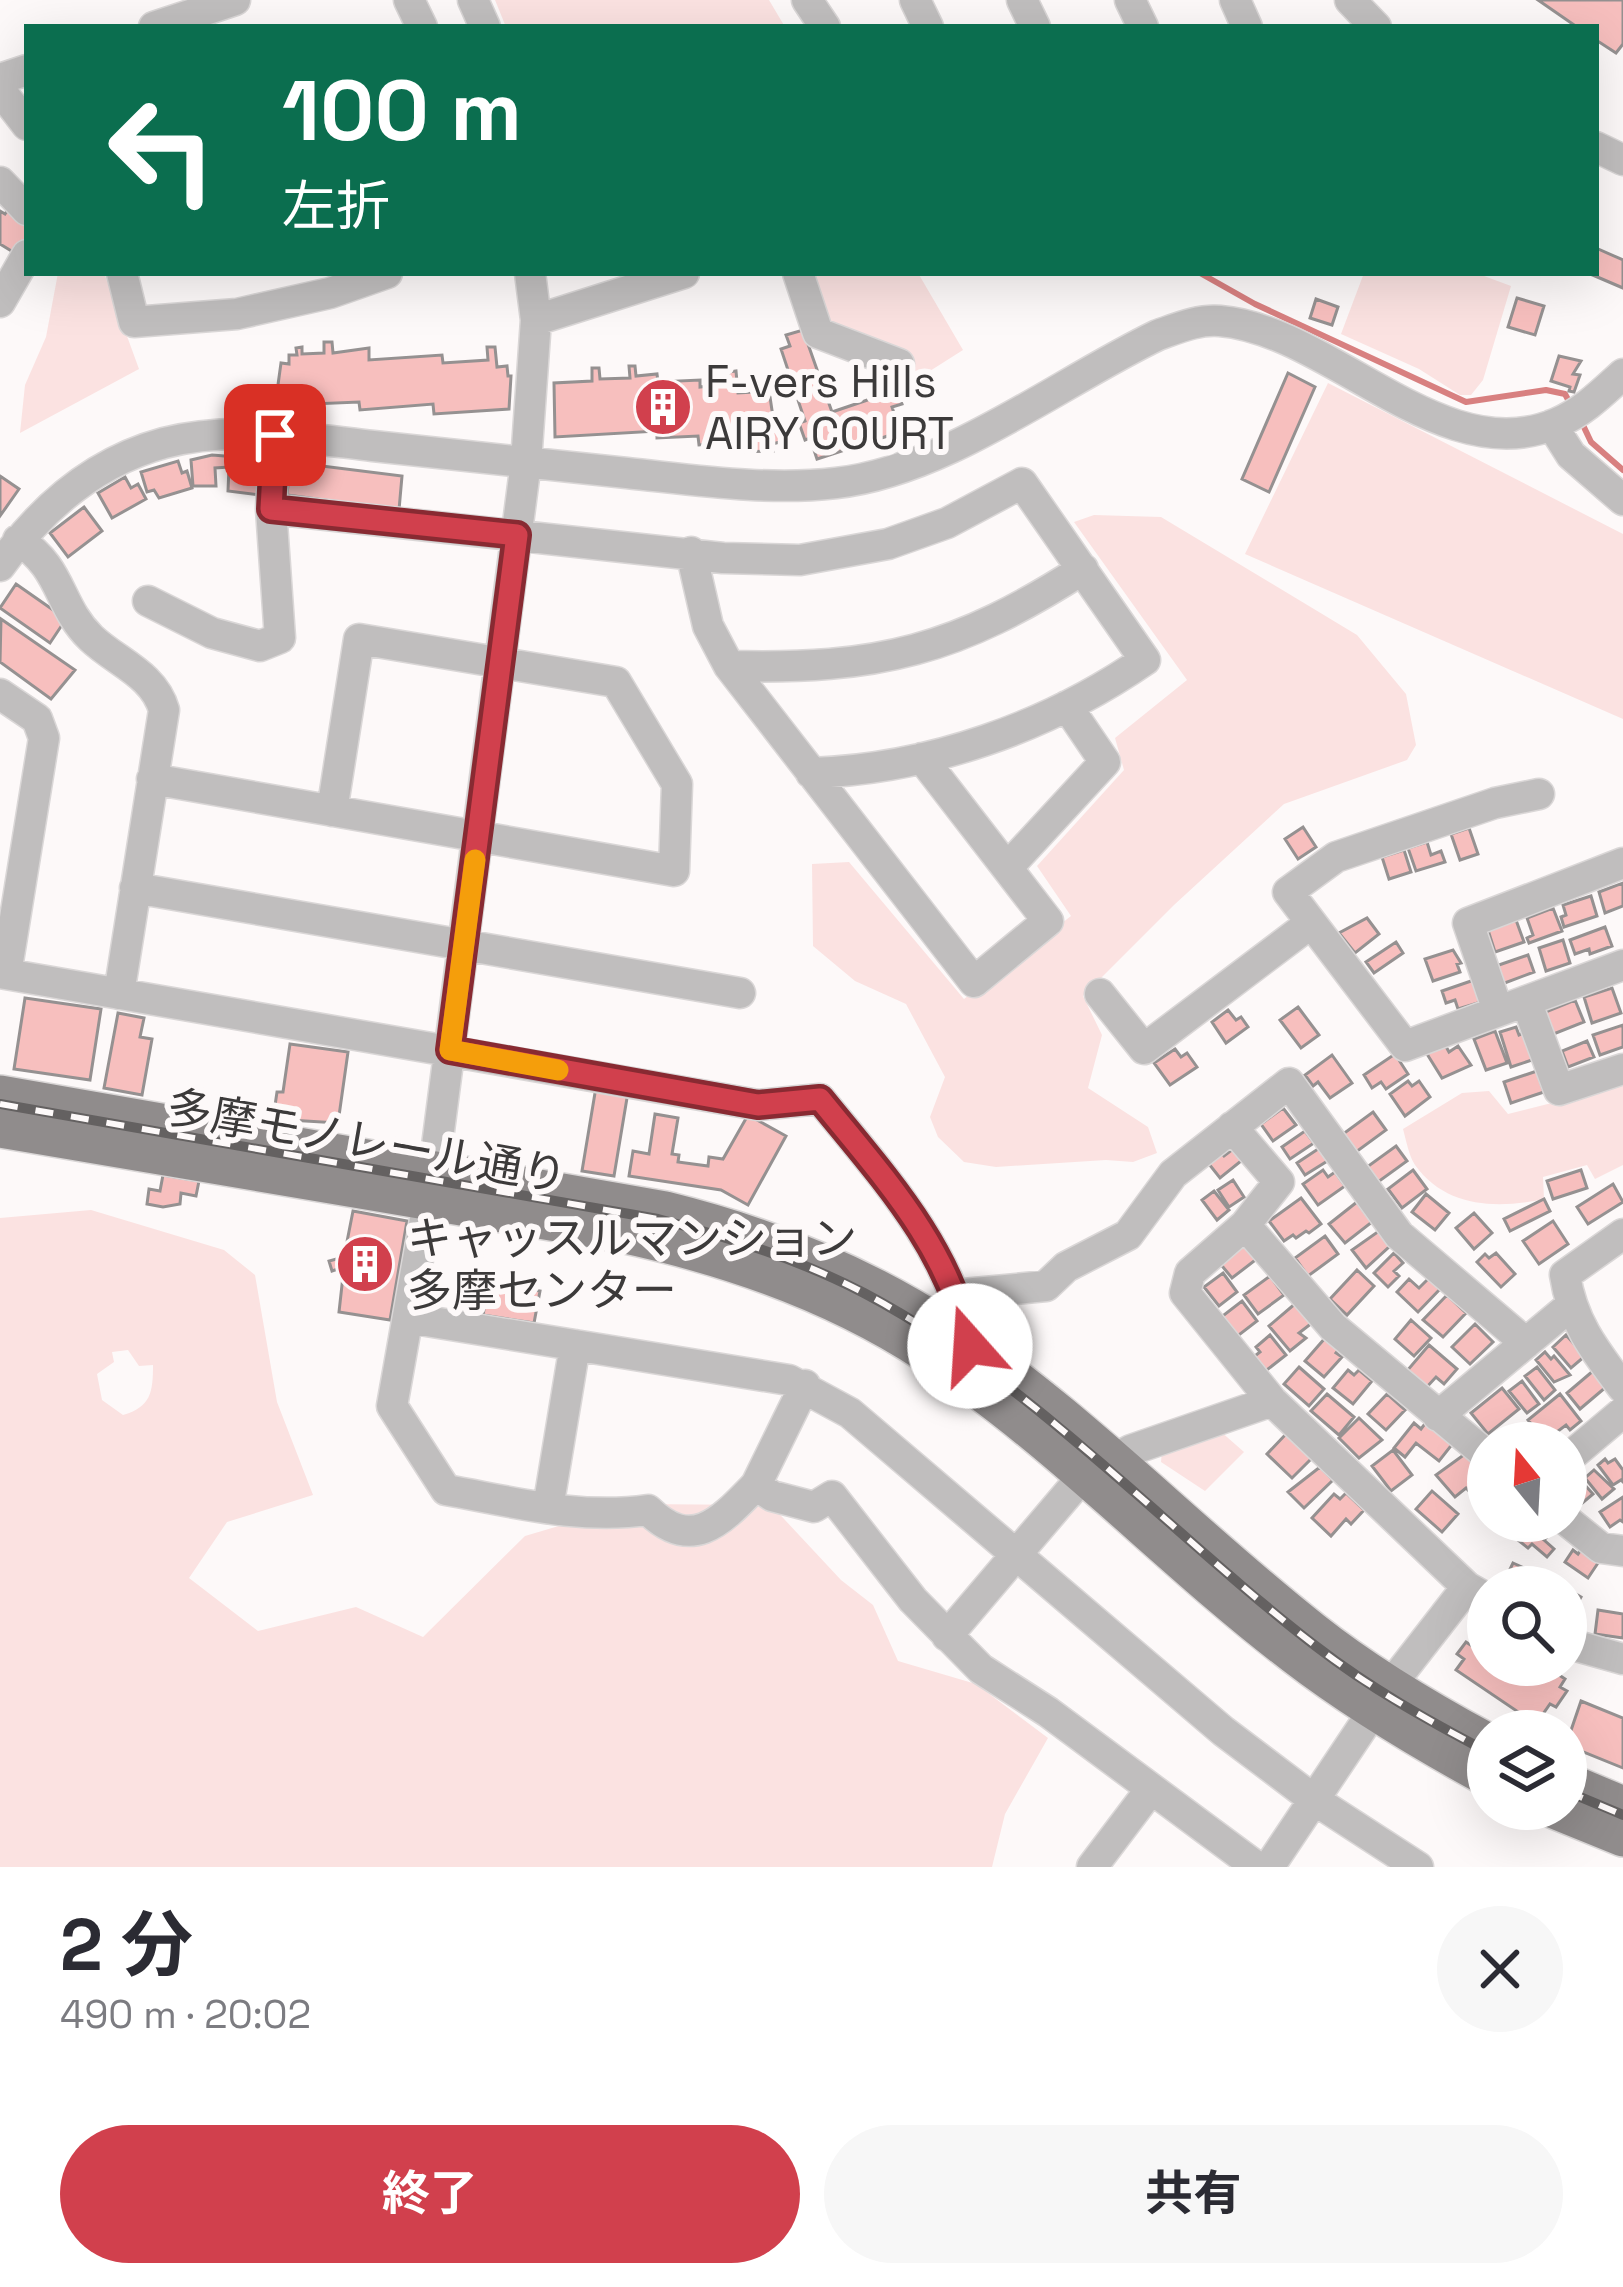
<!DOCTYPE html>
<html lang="ja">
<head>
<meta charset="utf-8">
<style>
	body { margin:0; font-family:"Space Grotesk","Noto Sans JP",sans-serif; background:#f7f7f7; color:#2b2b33; height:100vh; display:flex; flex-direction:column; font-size:45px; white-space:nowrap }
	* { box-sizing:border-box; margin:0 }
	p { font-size:39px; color:#7c7c81 }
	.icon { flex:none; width:66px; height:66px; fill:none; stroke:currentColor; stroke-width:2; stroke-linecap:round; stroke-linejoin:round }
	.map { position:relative; height:1867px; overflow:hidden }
	.drawer { display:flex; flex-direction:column; background:#fff; flex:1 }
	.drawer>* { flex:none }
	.hud { position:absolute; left:24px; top:24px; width:1575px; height:252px; border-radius:0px; box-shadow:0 12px 48px #0002; background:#0b6e4f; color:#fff; overflow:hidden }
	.needle { width:78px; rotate:342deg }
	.tools { position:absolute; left:1467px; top:1422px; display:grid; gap:24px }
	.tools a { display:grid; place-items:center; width:120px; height:120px; border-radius:50%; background:#fff; box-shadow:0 12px 48px #0002; font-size:60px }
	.pin { position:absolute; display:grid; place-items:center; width:102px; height:102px; color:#fff; margin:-51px; border-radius:24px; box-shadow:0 6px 18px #0006 }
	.me { position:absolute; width:132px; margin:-66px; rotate:341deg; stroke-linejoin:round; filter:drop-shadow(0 0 9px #0008) }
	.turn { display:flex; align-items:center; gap:42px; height:252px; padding:0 60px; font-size:54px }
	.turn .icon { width:156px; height:156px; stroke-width:2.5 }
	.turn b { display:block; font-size:84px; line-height:102px }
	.round { display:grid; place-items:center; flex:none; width:126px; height:126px; border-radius:63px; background:#f7f7f7 }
	.overview { display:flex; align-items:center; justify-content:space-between; height:204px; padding:0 60px }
	h1 { font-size:72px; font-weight:700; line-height:90px }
	.cta { display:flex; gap:24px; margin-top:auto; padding:24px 60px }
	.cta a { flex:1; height:138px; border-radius:72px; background:#d1404d; color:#fff; font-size:48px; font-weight:700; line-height:138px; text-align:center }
	.cta a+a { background:#f7f7f7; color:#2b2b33 }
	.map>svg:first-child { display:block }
	.green { fill:#fbe2e1; fill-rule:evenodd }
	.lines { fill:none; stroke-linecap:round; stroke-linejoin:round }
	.stream { stroke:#d88080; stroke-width:6 }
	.building { fill:#f7bfbe; stroke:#959191; stroke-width:3 }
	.minor-casing { stroke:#dad7d7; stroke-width:33 }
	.major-casing { stroke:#dad7d7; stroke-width:42 }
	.minor { stroke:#c0bebe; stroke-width:30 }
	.major { stroke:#908c8c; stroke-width:39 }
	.rail-casing { stroke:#646161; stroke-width:10 }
	.rail { stroke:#fdf9f9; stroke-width:6; stroke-dasharray:18; stroke-linecap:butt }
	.route-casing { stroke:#882a32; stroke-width:30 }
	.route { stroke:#d1404d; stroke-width:21 }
	.slow { stroke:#f59e0b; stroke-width:21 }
	.labels { text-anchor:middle; stroke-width:12; stroke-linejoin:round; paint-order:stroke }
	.poi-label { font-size:45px; fill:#3c3a3a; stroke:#fdf9f9; text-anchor:start }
	.street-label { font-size:45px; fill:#3c3a3a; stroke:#fdf9f9 }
</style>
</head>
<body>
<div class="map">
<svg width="1623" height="1867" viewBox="0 0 1623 1867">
	<rect width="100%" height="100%" fill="#fdf9f9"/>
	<path class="green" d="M495 0H769L785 27H506Z
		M58 273H104L139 369 20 433 25 385 46 337Z
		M803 273H918L963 350 922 376 816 313Z
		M1364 273H1476L1511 286 1483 380 1471 395H1460L1419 369 1341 334Z
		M1328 383 1623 534V719L1245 554Z
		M1094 515 1161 517 1357 635 1406 694 1416 745 1407 760 1284 804 1174 905 1083 996 1102 1035 1088 1088 1148 1127 1157 1153 1133 1162 1106 1160 996 1167 964 1162 938 1137 930 1117 945 1077 906 1004 855 981 813 946 812 864 849 862 964 999 1071 916 1037 866 1124 770 1115 738 1187 680 1074 522Z
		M1623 1085V1165L1595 1179 1587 1165 1543 1177 1544 1199C1497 1209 1446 1208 1415 1165 1409 1156 1406 1140 1403 1129L1462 1093 1489 1091 1508 1114Z
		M91 1210 224 1250 255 1275 277 1402 313 1495 227 1522 189 1578 258 1631 356 1607 423 1637 525 1536 633 1504 771 1505 841 1580 873 1605 898 1661 976 1684 1048 1738 1005 1814 992 1867H0V1218ZM128 1350 139 1366 153 1365C153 1392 151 1407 123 1415L102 1400 97 1374 114 1362 112 1352Z
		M1219 1430 1244 1452 1205 1491 1161 1462 1162 1450Z"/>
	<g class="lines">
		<path class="stream" d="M1200 273 1255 304 1466 402 1546 390 1565 394 1572 407
			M1582 423 1591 442 1623 470"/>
	</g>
	<path class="building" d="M1538 0H1623V44L1616 53 1596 40V27H1577Z
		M0 211 5 214 7 211 27 224V242L18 255 0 244Z
		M1596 248 1623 260V288L1588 273H1596Z
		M1517 298 1544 306 1535 335 1508 327Z
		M1316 299 1338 307 1332 325 1310 318Z
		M803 330 832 412 897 390 902 404 892 407 900 432 817 459 810 438 805 440 799 423 805 421 781 349 790 346 786 335Z
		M324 342H332L333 353 369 348V360L442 355 443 363 488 360 487 347H495L497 367 507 366 508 376H511L509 409 434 414 433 404 360 410 359 402 288 405 289 393 277 392 281 363 289 364V355H297L296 348 302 347V354L324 353Z
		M1559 356 1581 361 1573 374 1580 375 1574 392 1569 391 1570 387 1551 381Z
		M629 366H635L636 376 657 374 658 382 700 380V387L710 386 709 375 715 376 716 386H729L728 372 736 371 738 393 755 392V396L770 397 773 417 779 419 780 442 772 444 773 451 735 452 733 443 699 445 698 436 657 438V431L555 437 554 383 592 381V368H599L600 379 630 378Z
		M1288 373 1315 387 1269 492 1242 479Z
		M212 455 263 459 261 495 228 491 229 467 215 468 216 486H193L191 460Z
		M178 461 182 473 187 471 192 488 159 498 154 490 147 492 141 472Z
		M290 462 402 476 399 510 287 495Z
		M0 476 19 489 0 516Z
		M125 477 131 488 138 484 146 499 112 518 98 493Z
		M84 507 102 531 68 557 50 533Z
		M16 584 66 619 50 643 0 608Z
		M1 619 75 670 51 699 0 662Z
		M1303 827 1316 847 1298 859 1285 839Z
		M1469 828 1478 854 1460 860 1451 834Z
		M1427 842 1431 855 1441 851 1445 862 1416 871 1408 848Z
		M1404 850 1411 872 1389 879 1382 857Z
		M1623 883V906L1605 913 1599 892Z
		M1591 896 1597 916 1564 927 1561 917 1566 915 1563 905Z
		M1553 908 1562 931 1529 943 1527 938 1533 935 1527 918Z
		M1367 918 1379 934 1355 953 1339 933Z
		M1516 920 1524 942 1495 952 1488 930Z
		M1605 927 1612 946 1590 954 1589 949 1575 954 1570 940Z
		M1563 940 1570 963 1546 971 1539 948Z
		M1396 942 1403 953 1374 973 1366 962Z
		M1453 950 1461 963 1457 964 1460 972 1433 981 1425 959Z
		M1528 955 1534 972 1502 984 1496 966Z
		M1474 980 1481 1002 1458 1009 1455 1000 1446 1003 1442 991Z
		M1612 988 1621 1013 1592 1023 1584 997Z
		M25 998 101 1009 90 1080 14 1069Z
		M1575 1000 1584 1022 1551 1035 1543 1013Z
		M1298 1007 1319 1035 1301 1048 1280 1020Z
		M1228 1010 1236 1020 1241 1017 1248 1027 1226 1043 1212 1022Z
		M118 1013 144 1018 140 1037 152 1039 142 1095 104 1088Z
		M1623 1025V1047L1600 1055 1593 1035Z
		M1516 1027 1519 1035 1526 1032 1535 1059 1511 1067 1500 1032Z
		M1495 1031 1507 1063 1486 1070 1474 1039Z
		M1587 1041 1594 1057 1568 1067 1562 1051Z
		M1444 1043 1449 1052 1458 1046 1471 1065 1442 1078 1427 1054Z
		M290 1044 348 1052 338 1123 273 1119 277 1092H283Z
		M1175 1049 1181 1057 1187 1053 1197 1067 1170 1085 1154 1063Z
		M1395 1054 1408 1074 1386 1089 1381 1082 1372 1088 1364 1075Z
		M1332 1055 1352 1083 1330 1098 1318 1082 1313 1086 1305 1075Z
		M1537 1071 1544 1092 1511 1103 1504 1082Z
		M1408 1081 1412 1086 1419 1081 1430 1097 1405 1116 1390 1094Z
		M596 1087 628 1092 614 1176 582 1171Z
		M1283 1108 1296 1125 1273 1141 1261 1124Z
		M1373 1112 1386 1130 1356 1152 1343 1134Z
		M655 1114 678 1118 672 1154 679 1155 678 1162 708 1166 709 1157 723 1159 748 1115 786 1136 748 1205 721 1190 629 1176 633 1151 649 1154Z
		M1305 1131 1314 1143 1290 1159 1282 1147Z
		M1237 1146 1246 1157 1220 1178 1205 1159 1218 1149 1224 1156Z
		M1396 1146 1407 1161 1378 1182 1367 1167Z
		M1321 1147 1329 1160 1305 1175 1297 1163Z
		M1323 1170 1328 1177 1335 1172 1345 1186 1318 1205 1303 1184Z
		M1413 1170 1427 1189 1402 1208 1388 1189Z
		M1581 1170 1587 1188 1553 1199 1547 1181Z
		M163 1175 199 1181 196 1196 181 1193 180 1204 163 1207 147 1204 149 1189 160 1191Z
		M1233 1180 1244 1197 1229 1207 1218 1190Z
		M1613 1184 1623 1202 1588 1224 1577 1207Z
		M1214 1191 1229 1210 1217 1220 1202 1200Z
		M1426 1194 1449 1213 1435 1230 1412 1212Z
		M1301 1198 1321 1224 1309 1233 1306 1231 1296 1238 1293 1235 1284 1241 1269 1221Z
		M1544 1199 1550 1211 1510 1231 1504 1219Z
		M1357 1202 1372 1222 1345 1243 1329 1224Z
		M353 1211 407 1221 390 1320 339 1312 344 1267 332 1271 329 1261 344 1257Z
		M1474 1213 1492 1233 1474 1249 1456 1228Z
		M1553 1221 1568 1244 1539 1264 1523 1241Z
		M1379 1231 1390 1246 1366 1268 1352 1250Z
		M1325 1236 1338 1254 1308 1276 1295 1258Z
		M1245 1241 1258 1258 1232 1278 1218 1261Z
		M1394 1253 1403 1263 1394 1271 1399 1276 1388 1287 1374 1273Z
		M1496 1253 1515 1274 1501 1287 1477 1262 1485 1254 1489 1258Z
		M1357 1270 1374 1286 1347 1315 1330 1299Z
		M1223 1273 1237 1292 1219 1306 1204 1287Z
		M1270 1276 1284 1295 1258 1314 1244 1295Z
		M1431 1276 1442 1287 1418 1312 1397 1292 1409 1279 1419 1288Z
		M489 1283 540 1291 534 1323 483 1315Z
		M1447 1295 1466 1313 1443 1337 1423 1320Z
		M1242 1301 1257 1321 1235 1338 1220 1318Z
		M1296 1303 1312 1323 1299 1333 1306 1338 1290 1351 1269 1326Z
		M1411 1320 1431 1338 1414 1356 1395 1339Z
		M1475 1324 1493 1342 1470 1364 1452 1347Z
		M1270 1335 1286 1355 1263 1373 1251 1359 1260 1352 1256 1347Z
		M1566 1335 1585 1356 1571 1368 1553 1347Z
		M1326 1337 1339 1349 1336 1353 1342 1357 1324 1377 1305 1361Z
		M1429 1345 1457 1369 1444 1384 1436 1377 1425 1389 1406 1372Z
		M1545 1352 1551 1359 1554 1356 1570 1375 1554 1382 1536 1360Z
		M1299 1367 1324 1389 1309 1406 1284 1384Z
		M1537 1367 1555 1390 1544 1400 1525 1376Z
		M1348 1370 1354 1375 1359 1370 1372 1381 1353 1404 1333 1388Z
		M1593 1371 1606 1387 1580 1409 1567 1393Z
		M1522 1381 1539 1404 1527 1413 1509 1391Z
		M1502 1388 1519 1409 1488 1434 1471 1413Z
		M1327 1394 1354 1417 1339 1435 1311 1411Z
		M1387 1394 1405 1410 1386 1430 1368 1414Z
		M1560 1394 1581 1421 1570 1430 1566 1425 1545 1441 1528 1420Z
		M1359 1418 1382 1440 1359 1458 1339 1438Z
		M1427 1421 1454 1442 1439 1461 1416 1443 1405 1457 1394 1448 1414 1423 1421 1429Z
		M1286 1434 1312 1458 1292 1478 1267 1454Z
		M1393 1450 1412 1475 1391 1491 1372 1466Z
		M1465 1454 1484 1476 1470 1492 1466 1488 1455 1497 1436 1475Z
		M1605 1459 1608 1463 1615 1459 1623 1470V1482L1621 1480 1613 1485 1598 1465Z
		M1320 1467 1333 1480 1304 1508 1288 1492Z
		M1594 1470 1614 1489 1602 1499 1585 1478Z
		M1573 1472 1593 1494 1574 1510 1566 1502V1479Z
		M1432 1491 1458 1514 1442 1532 1416 1509Z
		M1346 1493 1364 1510 1351 1524 1346 1519 1331 1536 1312 1518 1334 1494 1340 1499Z
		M1623 1497V1522L1620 1520 1610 1527 1600 1512Z
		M1536 1521H1545L1554 1530 1544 1540 1554 1549 1547 1557 1532 1544 1528 1548 1518 1540Z
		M1582 1548 1600 1560 1588 1578 1565 1562 1573 1550 1578 1554Z
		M1513 1563 1544 1577 1539 1587 1502 1586Z
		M1566 1588 1581 1597 1570 1616 1566 1613Z
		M1598 1610 1623 1614V1638L1595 1634Z
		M1486 1626 1488 1665H1544L1565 1679 1560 1687 1567 1691 1556 1707 1550 1704 1536 1724 1456 1670 1464 1659 1457 1654 1466 1642 1472 1646Z
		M1581 1701 1623 1718V1768L1566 1745Z"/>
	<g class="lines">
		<defs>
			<path id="minor" d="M409 0 422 27
				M473 0 485 27
				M807 0 825 27
				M915 0 928 27
				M1022 0 1035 27
				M1130 0 1143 27
				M1235 0 1247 27
				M1350 0 1376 27
				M154 27 235 0
				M0 79 27 70
				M0 90 27 125
				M1596 147 1623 160
				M0 182 27 210
				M122 273 134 322 237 314 330 293 387 273
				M530 273 536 320 526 462 434 1169 392 1406 446 1490C514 1502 579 1520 648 1510 693 1554 722 1520 756 1485
				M798 273 818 333 899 364
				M0 302 27 255
				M536 320 684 273
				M1552 425 1571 455 1623 500
				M271 509 723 558 800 560 888 544 947 523 1022 483 1145 660C1048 727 929 769 811 773
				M18 540C63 568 57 605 91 638 116 662 154 674 164 710L119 994
				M691 552 708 626 729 666 974 982 1048 921 922 758
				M0 566C41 508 94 462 164 443 232 425 304 438 373 446 457 455 542 464 627 473 695 480 767 491 836 483 946 471 1058 383 1158 335 1178 328 1199 319 1220 321 1331 330 1443 473 1557 423 1583 412 1602 393 1623 374
				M148 601 212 633 260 646 280 638 271 509 275 435
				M729 666C879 670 957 650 1083 569
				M0 694 37 719 44 738 6 974
				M152 779 674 871 677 784 616 682 359 639 332 811
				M1539 794 1495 803 1336 857 1288 892 1405 1046 1623 965
				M1007 868 1105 762 1067 706
				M135 888 740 993
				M0 973 758 1105 820 1099C882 1175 949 1247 970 1346
				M1100 994 1144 1049 1311 923
				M1526 1001 1559 1090 1623 1069
				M1498 1011 1468 923 1623 863
				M1232 1127 1279 1182 1245 1225 1190 1273 1185 1293 1272 1401 1467 1587 1488 1599
				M1245 1225 1333 1327 1488 1456
				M1623 1234 1565 1275C1572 1322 1595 1351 1623 1388
				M953 1295 1046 1286 1066 1267 1128 1235 1173 1174 1289 1083 1399 1235 1526 1343
				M408 1318 789 1380 850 1413 1223 1731 1313 1799 1418 1867
				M805 1385 756 1485 772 1496 814 1507 832 1496 913 1600 981 1669 1048 1712 1257 1867
				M1438 1416 1569 1307
				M1566 1460 1623 1412
				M548 1508 575 1345
				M1566 1520 1601 1548 1623 1551
				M947 1636 1083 1476 1131 1450 1272 1401
				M1566 1643 1623 1659
				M1092 1867 1151 1789
				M1269 1867 1390 1686 1467 1587"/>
			<path id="major" d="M0 1095 665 1211C766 1236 860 1273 947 1330 1079 1417 1188 1534 1312 1631 1366 1674 1427 1710 1488 1743
				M0 1128 616 1232C726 1255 834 1292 928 1354 1061 1441 1170 1560 1295 1655 1355 1701 1422 1741 1488 1777
				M1566 1782 1623 1806
				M1554 1809 1623 1837"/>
		</defs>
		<use href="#minor" class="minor-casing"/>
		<use href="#major" class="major-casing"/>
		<use href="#minor" class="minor"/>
		<use href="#major" class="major"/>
		<defs>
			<path id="rail" d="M0 1104 658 1219C729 1237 799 1259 864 1293 1035 1383 1165 1530 1317 1647 1370 1688 1429 1721 1488 1752
				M1566 1791 1623 1815"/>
		</defs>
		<use href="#rail" class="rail-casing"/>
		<use href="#rail" class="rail"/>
	</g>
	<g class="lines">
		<defs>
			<path id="route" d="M275 435 271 509 517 535 450 1050 758 1105 820 1099C883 1177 948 1245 970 1346"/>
		</defs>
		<use href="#route" class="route-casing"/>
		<use href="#route" class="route"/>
		<path class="slow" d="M475 860 450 1050 558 1070"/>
	</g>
	<defs>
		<symbol id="building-disc" viewBox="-11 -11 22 22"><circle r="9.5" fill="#d1404d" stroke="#fdf9f9"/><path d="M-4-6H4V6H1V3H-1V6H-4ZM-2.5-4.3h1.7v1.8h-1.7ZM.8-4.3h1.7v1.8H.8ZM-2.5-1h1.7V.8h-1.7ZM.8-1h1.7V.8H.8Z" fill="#fff"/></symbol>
	</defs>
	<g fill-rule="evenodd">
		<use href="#building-disc" x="630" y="374" width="66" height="66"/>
		<use href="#building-disc" x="332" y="1231" width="66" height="66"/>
	</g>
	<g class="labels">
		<g class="poi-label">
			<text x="705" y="397">F-vers Hills<tspan x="705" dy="52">AIRY COURT</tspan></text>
			<text x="407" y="1254">キャッスルマンション<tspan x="407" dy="52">多摩センター</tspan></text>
		</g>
		<g class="street-label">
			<text transform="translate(367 1141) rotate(10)" y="16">多摩モノレール通り</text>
		</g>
	</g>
</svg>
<div class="tools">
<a><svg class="needle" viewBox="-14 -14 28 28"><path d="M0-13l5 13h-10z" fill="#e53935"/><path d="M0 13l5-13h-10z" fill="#7c7c81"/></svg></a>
<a><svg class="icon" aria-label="search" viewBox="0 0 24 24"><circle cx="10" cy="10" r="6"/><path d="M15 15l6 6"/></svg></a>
<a><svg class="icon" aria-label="layers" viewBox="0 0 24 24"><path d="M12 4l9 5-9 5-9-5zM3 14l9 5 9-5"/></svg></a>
</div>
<div class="pin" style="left:275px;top:435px;background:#d93025"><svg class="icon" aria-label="arrive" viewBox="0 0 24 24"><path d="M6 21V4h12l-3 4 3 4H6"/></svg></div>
<svg class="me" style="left:970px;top:1346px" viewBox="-20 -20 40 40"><circle r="19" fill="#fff"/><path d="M0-13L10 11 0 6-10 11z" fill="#d1404d"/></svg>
<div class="hud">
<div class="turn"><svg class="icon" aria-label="left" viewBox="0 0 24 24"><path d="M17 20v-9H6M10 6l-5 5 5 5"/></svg><div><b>100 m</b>左折</div></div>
</div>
</div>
<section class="drawer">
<div class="overview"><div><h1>2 分</h1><p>490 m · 20:02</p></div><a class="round"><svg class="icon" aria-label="close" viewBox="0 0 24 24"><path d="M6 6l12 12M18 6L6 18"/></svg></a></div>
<div class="cta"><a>終了</a><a>共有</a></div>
</section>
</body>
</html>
